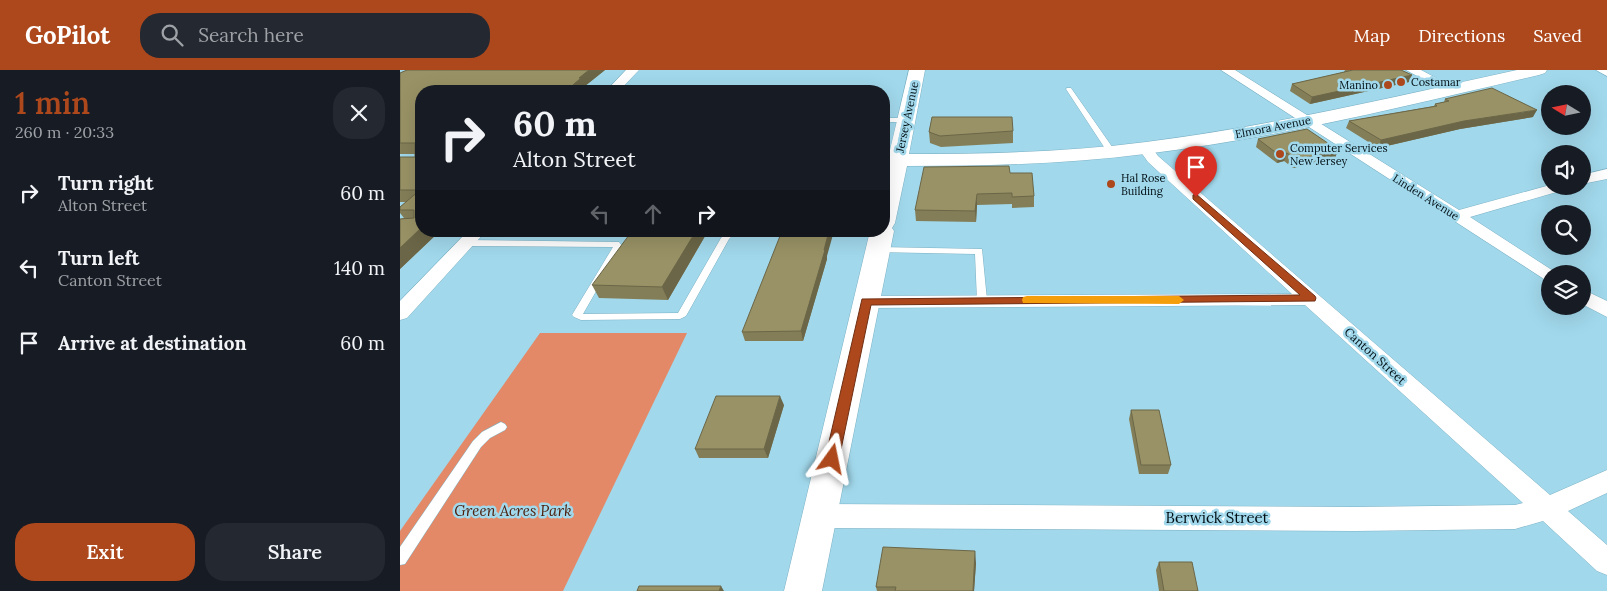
<!DOCTYPE html>
<html lang="en">
<head>
<meta charset="utf-8">
<style>
	body { margin:0; font-family:Lora,serif; background:#242831; color:#f1f3f6; height:100vh; display:flex; flex-direction:column; font-size:19px; white-space:nowrap }
	* { box-sizing:border-box; margin:0 }
	p { font-size:16px; color:#9ea1a6 }
	.icon { flex:none; width:28px; height:28px; fill:none; stroke:currentColor; stroke-width:2; stroke-linecap:round; stroke-linejoin:round }
	.map { position:relative; flex:1; overflow:hidden }
	.panel { display:flex; flex-direction:column; background:#171b24; width:400px }
	.panel>* { flex:none }
	.hud { position:absolute; left:15px; top:15px; width:475px; height:152px; border-radius:20px; box-shadow:0 5px 20px #0002; background:#171b24; color:#f1f3f6; overflow:hidden }
	.needle { width:32px; rotate:280deg }
	.fabs { position:absolute; left:1141px; top:15px; display:grid; gap:10px }
	.fabs a { display:grid; place-items:center; width:50px; height:50px; border-radius:50%; background:#171b24; box-shadow:0 5px 20px #0002; font-size:25px }
	.pin { position:absolute; display:grid; place-items:center; width:42px; height:42px; color:#fff; margin:-51px -21px; border-radius:50% 50% 50% 0; rotate:-45deg; box-shadow:0 0 5px #0007 }
	.pin .icon { rotate:45deg }
	.me { position:absolute; width:55px; margin:-28px; rotate:12deg; stroke-linejoin:round; filter:drop-shadow(0 0 4px #0008) }
	.turn { display:flex; align-items:center; gap:18px; height:105px; padding:0 15px; font-size:22px }
	.turn .icon { width:65px; height:65px; stroke-width:2.5 }
	.turn b { display:block; font-size:35px; line-height:42px }
	.lanes { display:flex; align-items:center; height:48px; padding:0 15px; background:#0003; justify-content:center; gap:25px; direction:ltr }
	.lanes .off { opacity:.35 }
	.round { display:grid; place-items:center; flex:none; width:52px; height:52px; border-radius:20px; background:#242831 }
	.head { display:flex; align-items:center; justify-content:space-between; height:85px; padding:0 15px }
	h1 { font-size:30px; font-weight:600; line-height:38px; color:#ad481d }
	.primary-button { display:flex; gap:10px; margin-top:auto; padding:10px 15px }
	.primary-button a { flex:1; height:58px; border-radius:20px; background:#ad481d; color:#fff; font-size:20px; font-weight:600; line-height:58px; text-align:center }
	.primary-button a+a { background:#242831; color:#f1f3f6 }
	ul { padding:0; list-style:none }
	li { display:flex; align-items:center; gap:15px; height:75px; padding:0 15px }
	li div { flex:1 }
	li b { display:block; font-size:19px }
	li em { font-style:normal }
	header { display:flex; align-items:center; gap:30px; box-sizing:border-box; height:70px; padding:0 25px; background:#ad481d; color:#fff }
	header strong { font-size:24px }
	nav { display:flex; gap:28px; margin-inline-start:auto; font-size:18px }
	.search { width:350px; height:45px; background:#242831; display:flex; align-items:center; gap:12px; box-sizing:border-box; padding:0 18px; border-radius:20px; color:#9ea1a6; font-size:19px }
	main { display:flex; flex:1; min-height:0 }
	.map>svg:first-child { display:block }
	.green { fill:#e38967 }
	.lines { fill:none; stroke-linecap:round; stroke-linejoin:round }
	.lane-casing { stroke:#7cb1c4; stroke-width:1 }
	.street-casing { stroke:#7cb1c4; stroke-width:1 }
	.secondary-casing { stroke:#7cb1c4; stroke-width:1 }
	.lane { fill:#fff; fill-rule:evenodd }
	.street { fill:#fff; fill-rule:evenodd }
	.secondary { fill:#fff; fill-rule:evenodd }
	.wall { fill:#847e58 }
	.shaded-wall { fill:#6b6647 }
	.building { fill:#999266; stroke:#6b6647 }
	.route { fill:#ad481d; stroke:#702f13 }
	.slow { fill:#f59e0b }
	.poi-dot { fill:#ad481d; stroke:#a1d8eb; stroke-width:2 }
	.labels { text-anchor:middle; stroke-width:5; stroke-linejoin:round; paint-order:stroke }
	.far-poi-label { font-size:11px; fill:#000e14; stroke:#a1d8eb; text-anchor:start }
	.far-street-label { font-size:11px; fill:#000e14; stroke:#a1d8eb }
	.street-label { font-size:12px; fill:#000e14; stroke:#a1d8eb }
	.near-park-label { font-size:15px; font-style:italic; fill:#4e200e; stroke:#a1d8eb }
	.near-street-label { font-size:15px; fill:#000e14; stroke:#a1d8eb }
</style>
</head>
<body>
<header>
<strong>GoPilot</strong>
<div class="search"><svg class="icon" aria-label="search" viewBox="0 0 24 24"><circle cx="10" cy="10" r="6"/><path d="M15 15l6 6"/></svg>Search here</div>
<nav><a>Map</a><a>Directions</a><a>Saved</a></nav>
</header>
<main>
<section class="panel">
<div class="head"><div><h1>1 min</h1><p>260 m · 20:33</p></div><a class="round"><svg class="icon" aria-label="close" viewBox="0 0 24 24"><path d="M6 6l12 12M18 6L6 18"/></svg></a></div>
<ul>
<li><svg class="icon" aria-label="right" viewBox="0 0 24 24"><path d="M7 20v-9h11M14 6l5 5-5 5"/></svg><div><b>Turn right</b><p>Alton Street</p></div><em>60 m</em></li>
<li><svg class="icon" aria-label="left" viewBox="0 0 24 24"><path d="M17 20v-9H6M10 6l-5 5 5 5"/></svg><div><b>Turn left</b><p>Canton Street</p></div><em>140 m</em></li>
<li><svg class="icon" aria-label="arrive" viewBox="0 0 24 24"><path d="M6 21V4h12l-3 4 3 4H6"/></svg><div><b>Arrive at destination</b></div><em>60 m</em></li>
</ul>
<div class="primary-button"><a>Exit</a><a>Share</a></div>
</section>
<div class="map">
<svg width="1207" height="521" viewBox="0 0 1207 521">
	<rect width="100%" height="100%" fill="#a1d8eb"/>
	<path class="green" d="M140 263H287L163 521H0V461Z"/>
	<g class="lines">
		<defs>
			<path id="lane" d="M667 18H671L715 81 714 83H708L666 19Z
				M484 48H506L509 50 506 52H484Z
				M328 161H337L329 169 286 246 280 249 181 250 174 247 172 245 213 177 67 176 63 173 67 170 219 172 222 176 183 244 278 243 321 168Z
				M478 177 582 179 587 230 582 233 577 230 575 184 475 182 474 180 475 178Z
				M101 352 105 354 107 357 105 360 90 368 81 377 5 494 0 495V477L73 371 82 362Z"/>
			<path id="street" d="M226 0H239L219 21H206Z
				M821 0H835L1059 140 1150 115V116H1170L1167 119 1070 147 1158 204H1150V211L1144 209Z
				M1006 0H1021L1057 19 1055 22H1047Z
				M1196 0H1207V6Z
				M745 74 750 75 758 86 1150 425 1207 400V423L1168 441 1207 475V505L1197 501 1143 451 1115 459 954 461 419 458 410 454 406 446 410 438 419 434 954 437 1115 435 1123 433 905 235 466 238 459 236 456 232 459 228 466 226 892 224 748 92 738 78 740 75Z
				M1207 99V109L1182 114V105Z
				M68 161H86L7 248 0 250V231Z
				M1182 219 1207 231V247L1182 234Z"/>
			<path id="secondary" d="M509 0H525L509 84C588 84 668 82 746 72 871 56 994 27 1117 0H1147L1145 3 1139 5C1009 35 878 68 745 84 666 94 586 96 507 96L495 153 492 158 494 161 422 521H384L470 161H484V106L486 96H484V84H489Z"/>
		</defs>
		<use href="#lane" class="lane-casing"/>
		<use href="#street" class="street-casing"/>
		<use href="#secondary" class="secondary-casing"/>
		<use href="#lane" class="lane"/>
		<use href="#street" class="street"/>
		<use href="#secondary" class="secondary"/>
	</g>
	<path class="wall" d="M7 0H205L185 16 186 18 182 21H21V161H40L0 199V149L4 148 0 143V137L6 132H0V87H15V84H0V3Z
		M945 0H1001L1009 12 910 34 890 21 892 14 944 2Z
		M1045 29 1133 47 1060 59 978 78 946 58 949 51 1034 36 1035 34 1044 32Z
		M613 61V73L541 77 530 73 529 62Z
		M858 69 938 80 935 88 893 98 884 91 877 93 856 77Z
		M610 103 634 126V137L612 138V134L577 135 576 152 516 151 515 140Z
		M308 161 268 230 199 228 192 215Z
		M427 186V189L403 271H345L342 262Z
		M384 335 368 388H299L295 379Z
		M731 340 771 395 768 404H739L729 349Z
		M759 492 798 521H759L756 500Z
		M576 493 574 521H477L476 517Z"/>
	<path class="shaded-wall" d="M189 0H205L185 16 186 18 182 21H166L179 8Z
		M1012 5 1009 12 910 34 912 27Z
		M1137 40 1133 47 1060 59 978 78 981 70 1064 51Z
		M938 80 935 88 893 98 896 90Z
		M887 83 884 91 877 93 879 85Z
		M577 124V135L576 152 575 141Z
		M21 158V161H40L0 199V178Z
		M296 161H308L268 230 262 217Z
		M429 161H434L427 186V189L403 271 401 261Z
		M380 326 384 335 368 388 364 379Z
		M575 481 576 493 574 521H573Z
		M321 516 324 521H319Z"/>
	<path class="building" d="M7 0H189L179 8H181L166 21H21V158L0 178V149L14 148V140H0V137L20 120H0V87H15V73H0V3Z
		M953 0H1001L1012 5 912 27 892 14Z
		M1092 18 1137 40 1064 51 981 70 949 51 1037 36 1035 34 1049 31 1045 29Z
		M321 20H350L349 21H320Z
		M532 47H612L613 61 540 66 529 62Z
		M907 59 938 80 896 90 887 83 879 85 858 69Z
		M609 96 610 103H632L634 126 612 127V123L577 124 575 141 515 140 524 97Z
		M232 161H296L262 217 192 215Z
		M382 161H429L424 180H425L401 261 342 262Z
		M316 326H380L364 379H295Z
		M731 340H759L771 395H741Z
		M483 477 575 481 573 521H495L496 517H476Z
		M759 492H792L798 521H764Z
		M239 516H321L319 521H237Z"/>
	<path class="route" d="M796 124 915 226 916 228 915 231 471 235 439 389 437 393 432 395 427 393 425 389 462 229 900 225 793 129V125Z"/>
	<path class="slow" d="M627 226H779L784 230 779 234 623 233 622 230 623 227Z"/>
	<g class="poi-dot">
		<circle cx="1001" cy="12" r="5"/>
		<circle cx="988" cy="15" r="5"/>
		<circle cx="880" cy="84" r="5"/>
		<circle cx="711" cy="114" r="5"/>
	</g>
	<g class="labels">
		<g class="far-poi-label">
			<text x="1011" y="16">Costamar</text>
			<text x="978" y="19" text-anchor="end">Manino</text>
			<text x="890" y="82">Computer Services<tspan x="890" dy="13">New Jersey</tspan></text>
			<text x="721" y="112">Hal Rose<tspan x="721" dy="13">Building</tspan></text>
		</g>
		<g class="far-street-label">
			<text transform="translate(507 47) rotate(-78)" y="4">Jersey Avenue</text>
			<text transform="translate(873 57) rotate(-11)" y="4">Elmora Avenue</text>
			<text transform="translate(1026 127) rotate(32)" y="4">Linden Avenue</text>
		</g>
		<g class="street-label">
			<text transform="translate(975 286) rotate(42)" y="4">Canton Street</text>
		</g>
		<g class="near-park-label">
			<text x="113" y="446">Green Acres Park</text>
		</g>
		<g class="near-street-label">
			<text x="817" y="453">Berwick Street</text>
		</g>
	</g>
</svg>
<div class="fabs">
<a><svg class="needle" viewBox="-14 -14 28 28"><path d="M0-13l5 13h-10z" fill="#e53935"/><path d="M0 13l5-13h-10z" fill="#9ea1a6"/></svg></a>
<a><svg class="icon" aria-label="sound" viewBox="0 0 24 24"><path d="M4 9h4l5-4v14l-5-4H4zM17 9q2 3 0 6"/></svg></a>
<a><svg class="icon" aria-label="search" viewBox="0 0 24 24"><circle cx="10" cy="10" r="6"/><path d="M15 15l6 6"/></svg></a>
<a><svg class="icon" aria-label="layers" viewBox="0 0 24 24"><path d="M12 4l9 5-9 5-9-5zM3 14l9 5 9-5"/></svg></a>
</div>
<div class="pin" style="left:796px;top:127px;background:#d93025"><svg class="icon" aria-label="arrive" viewBox="0 0 24 24"><path d="M6 21V4h12l-3 4 3 4H6"/></svg></div>
<svg class="me" style="left:432px;top:389px" viewBox="-20 -20 40 40"><path d="M0-17L14 15 0 8-14 15z" fill="#ad481d" stroke="#fff" stroke-width="4"/></svg>
<div class="hud">
<div class="turn"><svg class="icon" aria-label="right" viewBox="0 0 24 24"><path d="M7 20v-9h11M14 6l5 5-5 5"/></svg><div><b>60 m</b>Alton Street</div></div>
<div class="lanes"><svg class="icon off" aria-label="left" viewBox="0 0 24 24"><path d="M17 20v-9H6M10 6l-5 5 5 5"/></svg><svg class="icon off" aria-label="ahead" viewBox="0 0 24 24"><path d="M12 20V5M6 11l6-6 6 6"/></svg><svg class="icon" aria-label="right" viewBox="0 0 24 24"><path d="M7 20v-9h11M14 6l5 5-5 5"/></svg></div>
</div>
</div>
</main>
</body>
</html>
